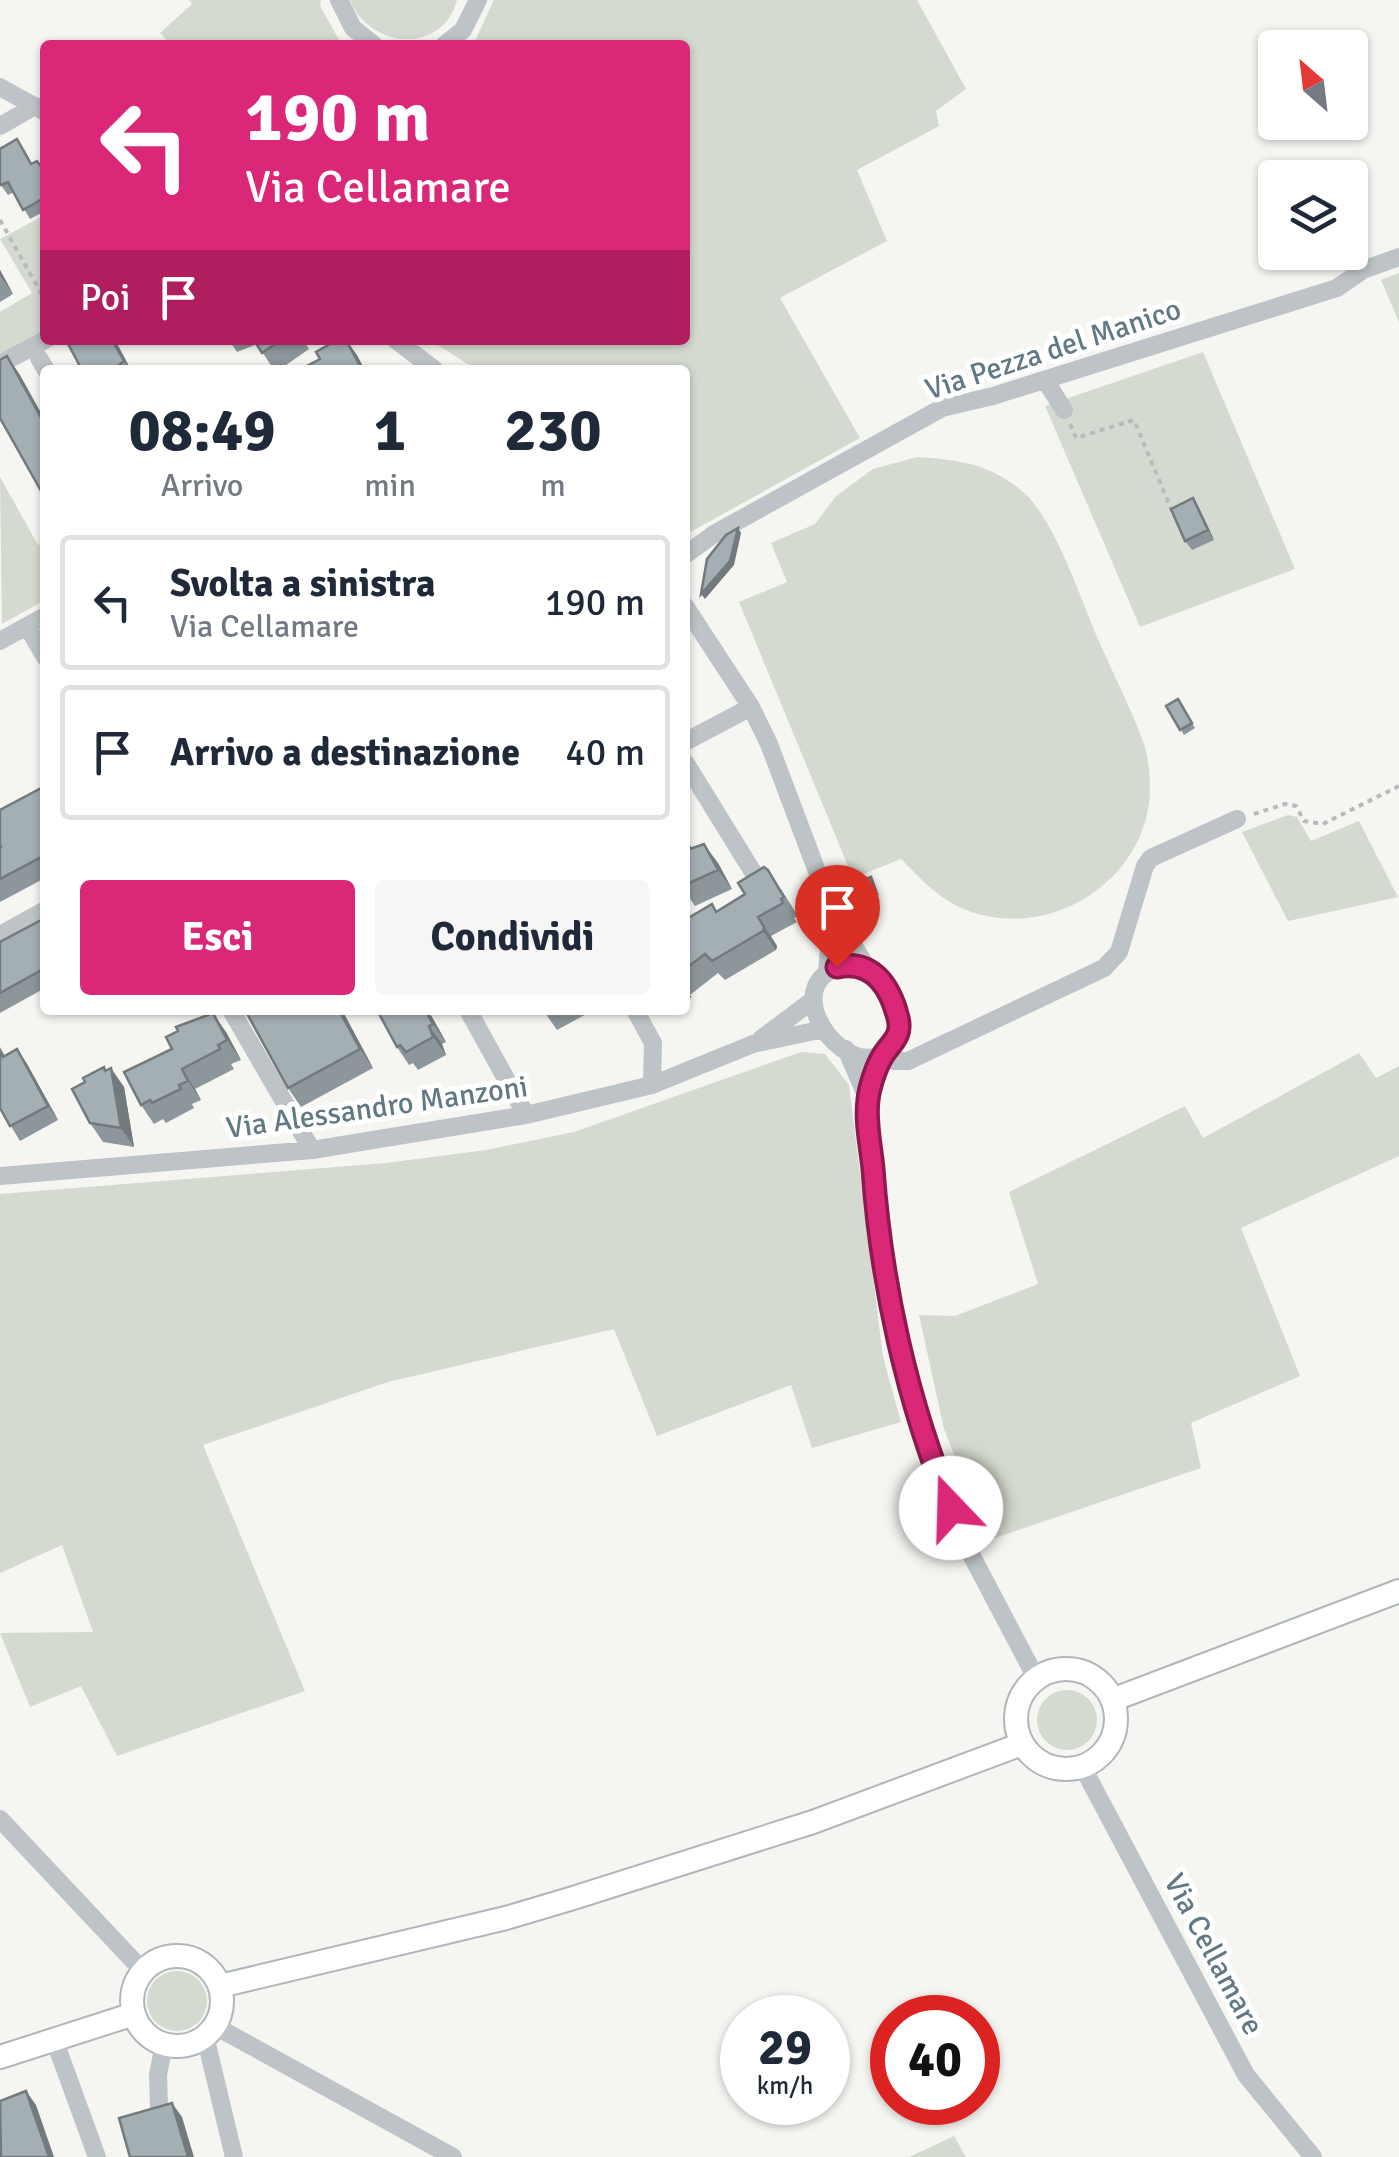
<!DOCTYPE html>
<html lang="it">
<head>
<meta charset="utf-8">
<style>
	body { margin:0; font-family:Signika,sans-serif; background:#f6f6f7; color:#1f2937; height:100vh; display:flex; flex-direction:column; font-size:38px; white-space:nowrap }
	* { box-sizing:border-box; margin:0 }
	p { font-size:32px; color:#747a83 }
	.icon { flex:none; width:55px; height:55px; fill:none; stroke:currentColor; stroke-width:2; stroke-linecap:round; stroke-linejoin:round }
	.map { position:relative; flex:1; overflow:hidden }
	.panel { position:absolute; left:40px; top:365px; width:650px; height:650px; display:flex; flex-direction:column; background:#fff; border-radius:10px; box-shadow:0 2px 8px #0004 }
	.panel>* { flex:none }
	.top-card { position:absolute; left:40px; top:40px; width:650px; height:305px; border-radius:10px; box-shadow:0 2px 8px #0004; background:#db2777; color:#fff; overflow:hidden }
	.needle { width:65px; rotate:332deg }
	.tools { position:absolute; left:1258px; top:30px; display:grid; gap:20px }
	.tools a { display:grid; place-items:center; width:110px; height:110px; border-radius:10px; background:#fff; box-shadow:0 2px 8px #0004; font-size:50px }
	.speed { position:absolute; left:720px; top:1995px; display:flex; gap:20px; font-size:50px; font-weight:700; text-align:center }
	.speed>* { display:grid; place-content:center; width:130px; height:130px; border-radius:50%; background:#fff; box-shadow:0 2px 8px #0004; line-height:1 }
	.speed small { font-size:25px; font-weight:400 }
	.speed .limit { border:15px solid #d22; background:#fff; color:#111 }
	.pin { position:absolute; display:grid; place-items:center; width:85px; height:85px; color:#fff; margin:-102px -42px; border-radius:50% 50% 50% 0; rotate:-45deg; box-shadow:0 0 10px #0007 }
	.pin .icon { rotate:45deg }
	.me { position:absolute; width:110px; margin:-55px; rotate:339deg; stroke-linejoin:round; filter:drop-shadow(0 0 8px #0008) }
	.turn { display:flex; align-items:center; gap:35px; height:210px; padding:0 40px; font-size:45px }
	.turn .icon { width:130px; height:130px; stroke-width:2.5 }
	.turn b { display:block; font-size:70px; line-height:85px }
	.then { display:flex; align-items:center; height:95px; padding:0 40px; background:#0003; gap:20px; font-size:38px }
	.eta { display:flex; justify-content:space-evenly; align-items:center; height:170px; text-align:center }
	.eta b { font-size:60px; font-weight:700; line-height:70px }
	.primary-button { display:flex; gap:20px; margin-top:auto; padding:20px 40px }
	.primary-button a { flex:1; height:115px; border-radius:10px; background:#db2777; color:#fff; font-size:40px; font-weight:700; line-height:115px; text-align:center }
	.primary-button a+a { background:#f6f6f7; color:#1f2937 }
	ul { padding:0; list-style:none }
	li { display:flex; align-items:center; gap:30px; height:135px; margin:0 20px 15px; padding:0 20px; border:5px solid #e0e1e3; border-radius:10px }
	li div { flex:1 }
	li b { display:block; font-size:38px }
	li em { font-style:normal }
	.map>svg:first-child { display:block }
	.green { fill:#d5dad0 }
	.lines { fill:none; stroke-linecap:round; stroke-linejoin:round }
	.major-casing { stroke:#b0b7ba; stroke-width:26 }
	.path { stroke:#b7bbbd; stroke-width:4; stroke-dasharray:5 5; stroke-linecap:butt }
	.minor { stroke:#bdc3c6; stroke-width:18 }
	.major { stroke:#fff; stroke-width:22 }
	.wall { fill:#8d969a }
	.shaded-wall { fill:#737a7d }
	.building { fill:#a4afb3; stroke:#737a7d; stroke-width:2.5 }
	.route-casing { stroke:#8e194d; stroke-width:25 }
	.route { stroke:#db2777; stroke-width:18 }
	.labels { text-anchor:middle; stroke-width:10; stroke-linejoin:round; paint-order:stroke }
	.street-label { font-size:30px; fill:#627983; stroke:#fff }
</style>
</head>
<body>
<div class="map">
<svg width="1399" height="2157" viewBox="0 0 1399 2157">
	<rect width="100%" height="100%" fill="#f5f5f1"/>
	<path class="green" d="M189 0H321L320 6 342 45H172L160 33 192 4Z
		M350 0H457C443 55 369 49 350 0Z
		M494 0H917L966 89 936 111 939 126 857 170 887 241 780 298 860 438 685 535V370H477L430 340H685V45H473Z
		M43 216 45 340H64L0 374V312L32 293 0 239Z
		M1399 273V322L1381 280Z
		M1203 352 1295 569 1140 627 1045 406Z
		M917 457C960 460 988 463 1022 491 1054 517 1081 600 1098 639 1113 674 1131 708 1144 744 1148 756 1150 775 1150 788 1149 883 1044 946 959 907 936 896 919 877 901 859L853 878 739 602 787 582 771 543 815 524 836 496 873 469Z
		M0 477 38 545 45 542V600L2 624Z
		M1288 815 1297 817 1311 841 1359 821 1398 897 1288 921 1242 832Z
		M801 1052 825 1054 849 1085 883 1357 901 1422 812 1448 791 1385 657 1436 614 1329 388 1382 203 1445 305 1691 117 1756 81 1686 30 1707 0 1633 93 1632 62 1545 0 1573V1194L386 1163 486 1150 574 1132Z
		M1359 1053 1376 1078 1399 1066V1156L1241 1228 1300 1376 1191 1423 1201 1468 989 1540 944 1429 919 1315 955 1316 1038 1284 1009 1192 1185 1106 1203 1138Z
		M1037 1720a30 30 0 1 1 60 0a30 30 0 1 1-60 0Z
		M147 2001a30 30 0 1 1 60 0a30 30 0 1 1-60 0Z
		M954 2136 966 2157H909Z"/>
	<g class="lines">
		<defs>
			<path id="major" d="M1016 1719a50 50 0 1 1 100 0a50 50 0 1 1-100 0Z
				M1112 1700 1399 1591
				M132 2001a45 45 0 1 1 90 0a45 45 0 1 1-90 0Z
				M220 1986 506 1918 570 1899 813 1822 1022 1744
				M0 2057 134 2014"/>
		</defs>
		<use href="#major" class="major-casing"/>
		<path class="path" d="M0 220 45 300
			M1070 424 1076 438 1134 420 1172 511
			M1254 814 1285 804 1296 806 1304 821 1323 824 1399 786"/>
		<path class="minor" d="M339 0 353 28 374 45
			M444 45 463 30 478 0
			M0 87 45 112
			M0 126 35 106
			M396 340 435 370
			M39 358 46 370
			M0 364 45 340
			M1045 380 1064 410
			M685 555 714 534 942 408 993 396 1337 288 1363 270 1399 257
			M685 606 751 707 769 744 832 911 868 969
			M27 626 45 657
			M0 641 45 616
			M685 742 751 707
			M685 762 756 877
			M0 935 45 910
			M847 965C892 966 922 1046 875 1057 832 1067 777 979 847 965Z
			M827 972 832 912
			M231 1010 312 1150
			M468 1010 526 1115
			M635 1010 653 1043 652 1085
			M761 1039 813 1000
			M846 1049 868 1100 877 1228 901 1353 937 1474 965 1543 1036 1678
			M868 1100 883 1054 894 1061H908L1104 968 1119 952 1145 866 1151 858 1237 819
			M0 1176 312 1150 526 1115 652 1085 753 1044 824 1029
			M1082 1766 1246 2075 1313 2157
			M0 1819 143 1971
			M215 2026 453 2157
			M205 2036 234 2157
			M54 2039 97 2157
			M159 2107 158 2075 164 2044"/>
		<use href="#major" class="major"/>
	</g>
	<path class="wall" d="M24 149 32 164 45 171V211L30 219 14 192 8 195 0 184Z
		M0 270 13 294 0 302Z
		M66 340H115L131 370H82Z
		M229 340H304L309 349 279 370H274L257 344 237 352Z
		M1193 498 1199 508 1214 540 1192 550 1185 541Z
		M1178 699 1195 728 1184 735 1166 706Z
		M45 786V878L0 902V848Z
		M685 837 692 848 718 863 732 889 695 906 685 891Z
		M871 877 879 895 866 901 862 896Z
		M781 889 798 916 794 918 797 922 771 936 777 946 776 950 725 980 718 973 690 995 692 997 685 1001V920L712 904 717 911Z
		M45 918V988L0 1013V942Z
		M245 1010H342L373 1068 301 1107 288 1088Z
		M377 1010H428L446 1042 442 1044 446 1055 418 1070 413 1063 409 1065 397 1047Z
		M543 1010H591L592 1011 557 1030Z
		M226 1032 241 1060 231 1064 234 1069 195 1089 201 1100 192 1104 194 1108 166 1123 163 1119 154 1124 141 1105Z
		M0 1047 5 1056 17 1049 27 1064 58 1120 20 1141 0 1108Z
		M106 1070 124 1087 134 1147 103 1142 90 1123Z"/>
	<path class="shaded-wall" d="M0 270 13 294 0 275Z
		M112 340H115L131 370 124 361Z
		M346 340 357 355 365 370H362Z
		M7 356 20 375 45 420V425Z
		M1193 498 1199 508 1214 540 1208 530Z
		M738 528 741 533 734 565 705 599 701 594Z
		M704 844 718 863 732 889 718 870Z
		M758 917 777 946 776 950 763 931Z
		M339 1010H342L373 1068 360 1049Z
		M425 1010H428L446 1042 433 1024Z
		M213 1013 226 1032 241 1060 227 1040Z
		M429 1026 442 1044 446 1055 433 1037Z
		M17 1049 27 1064 58 1120 48 1106Z
		M111 1068 124 1087 134 1147 121 1128Z
		M182 1069 195 1089 201 1100 188 1081Z
		M26 2091 36 2105 54 2157H49Z
		M172 2103 182 2117 194 2157H188Z"/>
	<path class="building" d="M17 139 31 164 37 161 45 172V200L44 198 23 210 8 182 1 185 0 184V149Z
		M66 340H112L124 361 115 368 117 370H82Z
		M254 340H281L262 353Z
		M337 340H346L362 370H299L320 359 316 352Z
		M7 356 45 425V498L0 418V360Z
		M1193 498 1208 530 1185 541 1171 509Z
		M738 528 730 561 701 594 707 559 726 535Z
		M1178 699 1192 723 1180 730 1166 706Z
		M45 786V855L0 879V848L1 847 0 844V810Z
		M685 840 690 849 704 844 718 870 685 885Z
		M764 867 768 870 784 897 781 899 783 903 758 917 764 927 763 931 712 961 705 954 685 969V920L712 904 716 912 745 894 738 883Z
		M871 877 876 891 862 896 857 883Z
		M45 918V968L0 993V942Z
		M245 1010H339L360 1049 288 1088Z
		M377 1010H425L433 1024 429 1026 433 1037 406 1052 400 1045 397 1047Z
		M213 1013 227 1040 218 1045 220 1049 182 1069 188 1081 179 1085 181 1089 152 1103 150 1100 141 1105 124 1072 172 1049 166 1037 178 1031 176 1027Z
		M17 1049 48 1106 10 1126 0 1108V1052L3 1057Z
		M104 1067 105 1071 111 1068 121 1128 90 1123 72 1089 85 1082 83 1078Z
		M26 2091 49 2157H1L0 2101Z
		M172 2103 188 2157H130L119 2118Z"/>
	<g class="lines">
		<defs>
			<path id="route" d="M837 967C872 959 890 986 898 1018 903 1037 890 1043 882 1057 876 1067 869 1088 868 1100 865 1122 871 1147 873 1169 881 1283 907 1402 951 1508"/>
		</defs>
		<use href="#route" class="route-casing"/>
		<use href="#route" class="route"/>
	</g>
	<g class="labels">
		<g class="street-label">
			<text transform="translate(1053 349) rotate(-18)" y="10">Via Pezza del Manico</text>
			<text transform="translate(377 1107) rotate(-8)" y="10">Via Alessandro Manzoni</text>
			<text transform="translate(1214 1954) rotate(62)" y="10">Via Cellamare</text>
		</g>
	</g>
</svg>
<div class="tools">
<a><svg class="needle" viewBox="-14 -14 28 28"><path d="M0-13l5 13h-10z" fill="#e53935"/><path d="M0 13l5-13h-10z" fill="#747a83"/></svg></a>
<a><svg class="icon" aria-label="layers" viewBox="0 0 24 24"><path d="M12 4l9 5-9 5-9-5zM3 14l9 5 9-5"/></svg></a>
</div>
<div class="speed"><div>29<small>km/h</small></div><div class="limit">40</div></div>
<div class="pin" style="left:837px;top:967px;background:#d93025"><svg class="icon" aria-label="arrive" viewBox="0 0 24 24"><path d="M6 21V4h12l-3 4 3 4H6"/></svg></div>
<svg class="me" style="left:951px;top:1508px" viewBox="-20 -20 40 40"><circle r="19" fill="#fff"/><path d="M0-13L10 11 0 6-10 11z" fill="#db2777"/></svg>
<div class="top-card">
<div class="turn"><svg class="icon" aria-label="left" viewBox="0 0 24 24"><path d="M17 20v-9H6M10 6l-5 5 5 5"/></svg><div><b>190 m</b>Via Cellamare</div></div>
<div class="then">Poi<svg class="icon" aria-label="arrive" viewBox="0 0 24 24"><path d="M6 21V4h12l-3 4 3 4H6"/></svg></div>
</div>
<section class="panel">
<div class="eta">
<div><b>08:49</b><p>Arrivo</p></div>
<div><b>1</b><p>min</p></div>
<div><b>230</b><p>m</p></div>
</div>
<ul>
<li><svg class="icon" aria-label="left" viewBox="0 0 24 24"><path d="M17 20v-9H6M10 6l-5 5 5 5"/></svg><div><b>Svolta a sinistra</b><p>Via Cellamare</p></div><em>190 m</em></li>
<li><svg class="icon" aria-label="arrive" viewBox="0 0 24 24"><path d="M6 21V4h12l-3 4 3 4H6"/></svg><div><b>Arrivo a destinazione</b></div><em>40 m</em></li>
</ul>
<div class="primary-button"><a>Esci</a><a>Condividi</a></div>
</section>
</div>
</body>
</html>
